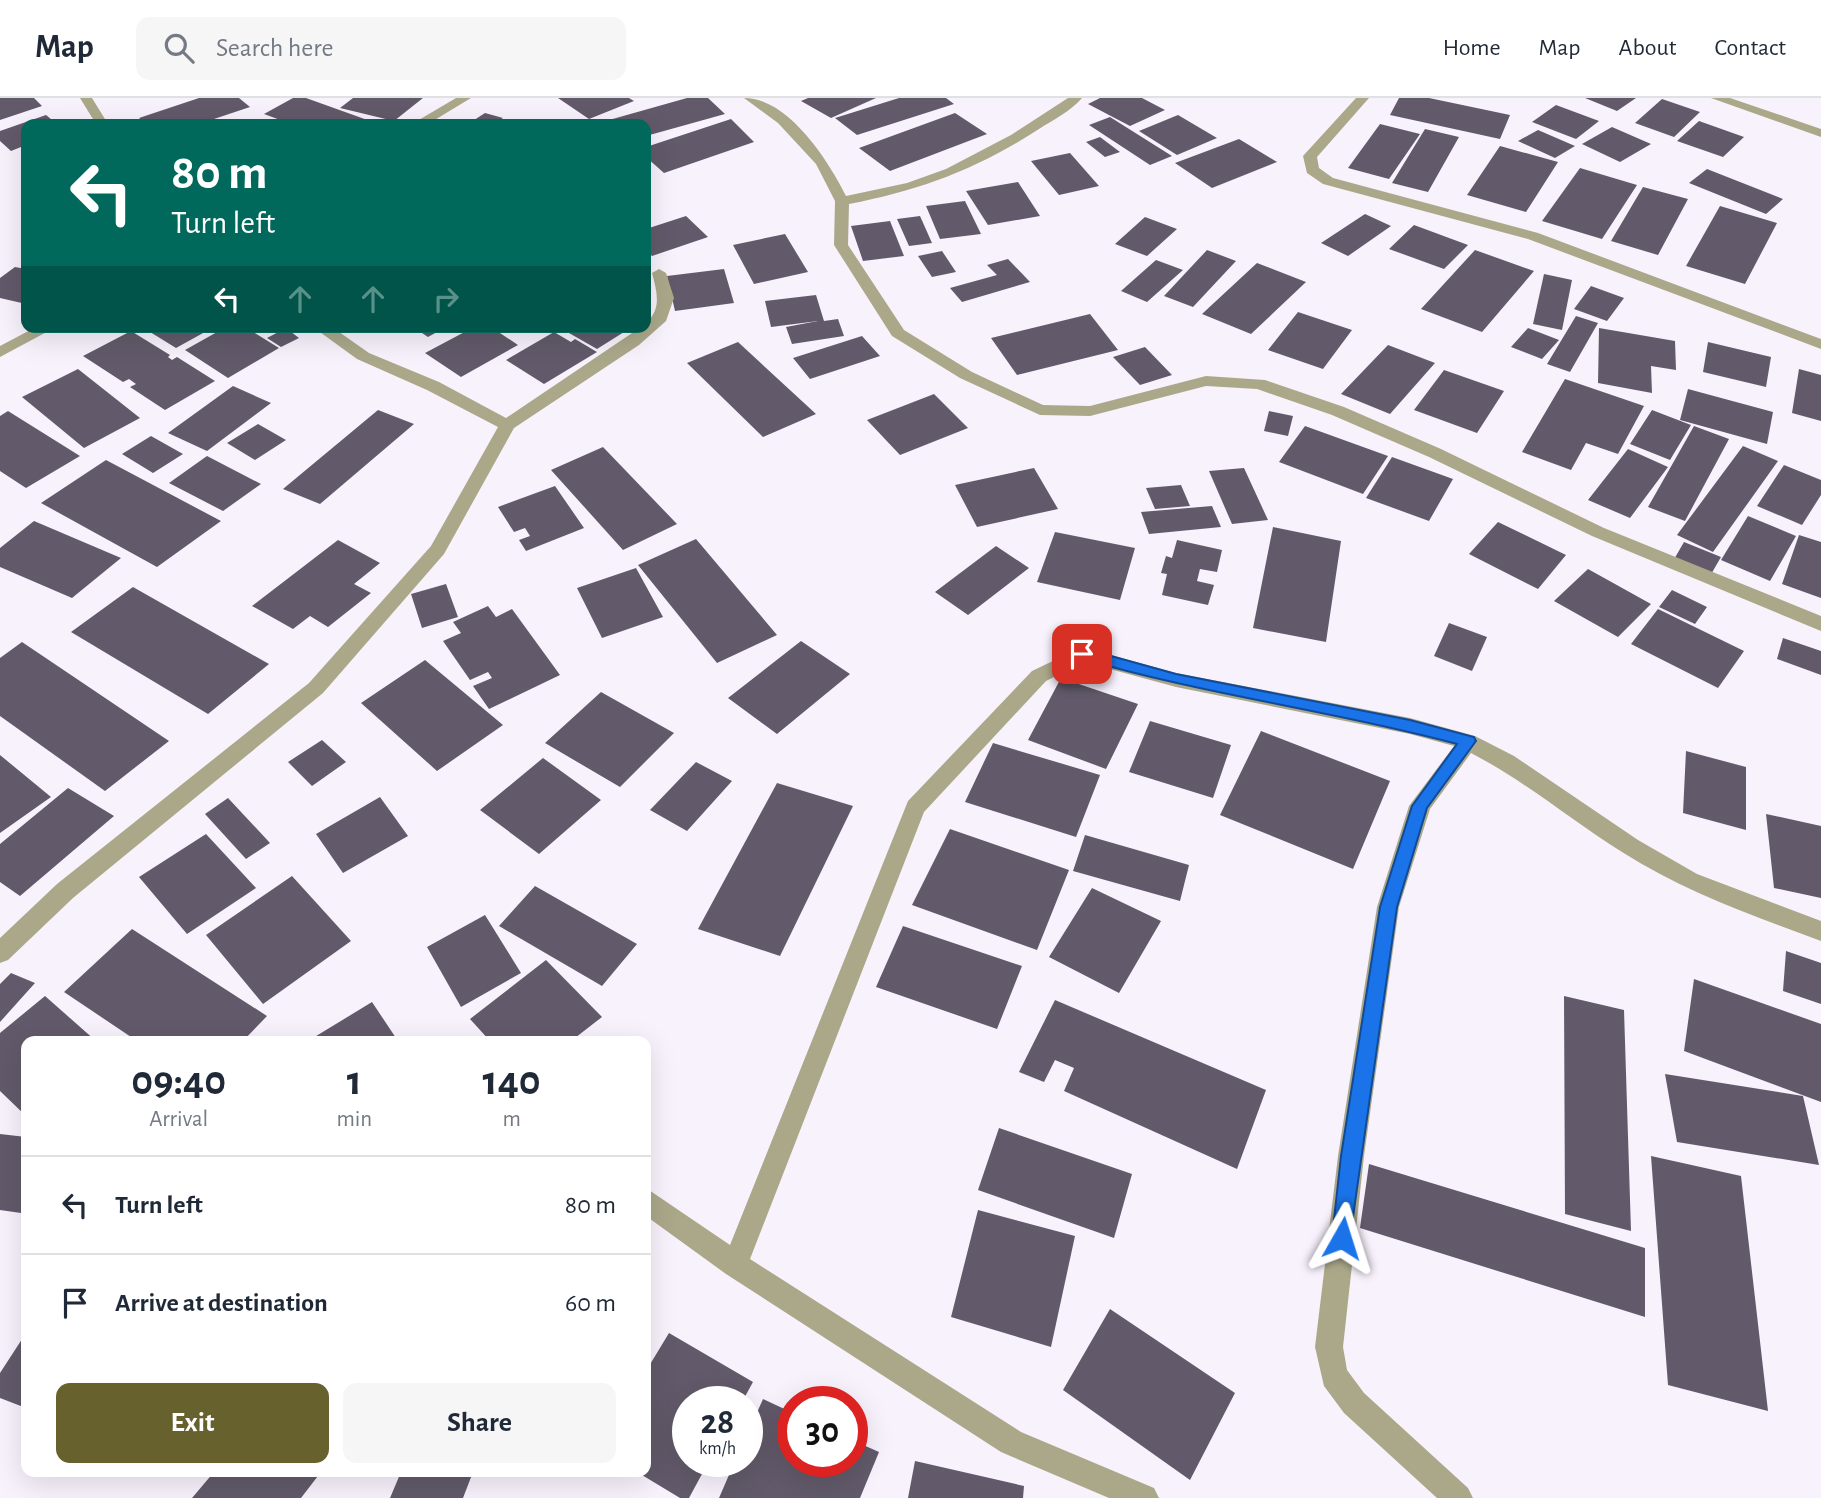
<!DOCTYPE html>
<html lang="en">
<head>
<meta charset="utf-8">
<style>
	body { margin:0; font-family:"Alegreya Sans",sans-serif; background:#f6f6f7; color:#1f2937; height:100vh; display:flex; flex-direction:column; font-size:26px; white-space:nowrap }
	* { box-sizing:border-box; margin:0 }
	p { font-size:23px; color:#747a83 }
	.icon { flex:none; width:38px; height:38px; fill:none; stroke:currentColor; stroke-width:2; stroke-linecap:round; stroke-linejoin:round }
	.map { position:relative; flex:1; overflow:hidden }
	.side { position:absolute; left:21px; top:938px; width:630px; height:441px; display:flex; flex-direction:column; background:#fff; border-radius:14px; box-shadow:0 7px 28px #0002 }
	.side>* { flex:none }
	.hud { position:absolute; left:21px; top:21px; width:630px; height:214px; border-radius:14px; box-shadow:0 7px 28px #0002; background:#00695c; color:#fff; overflow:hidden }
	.speed { position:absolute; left:672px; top:1288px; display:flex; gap:14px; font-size:35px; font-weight:700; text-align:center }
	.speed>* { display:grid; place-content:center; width:91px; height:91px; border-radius:50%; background:#fff; box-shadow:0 7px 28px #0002; line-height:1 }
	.speed small { font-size:18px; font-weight:400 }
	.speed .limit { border:10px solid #d22; background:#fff; color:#111 }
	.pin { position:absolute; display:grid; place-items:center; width:60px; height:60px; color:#fff; margin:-30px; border-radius:14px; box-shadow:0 4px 10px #0006 }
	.me { position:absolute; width:77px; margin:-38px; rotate:6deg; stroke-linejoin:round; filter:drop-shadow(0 0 5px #0008) }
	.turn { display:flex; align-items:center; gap:24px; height:147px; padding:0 35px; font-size:32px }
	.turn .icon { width:91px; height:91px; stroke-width:2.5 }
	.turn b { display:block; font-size:49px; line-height:60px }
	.lanes { display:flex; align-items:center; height:66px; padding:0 35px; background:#0003; justify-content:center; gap:35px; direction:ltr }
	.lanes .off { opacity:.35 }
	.eta { display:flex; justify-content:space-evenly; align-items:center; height:119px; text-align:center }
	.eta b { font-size:42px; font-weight:700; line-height:49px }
	.primary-button { display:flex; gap:14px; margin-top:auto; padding:14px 35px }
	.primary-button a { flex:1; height:80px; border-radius:14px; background:#67612d; color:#fff; font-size:28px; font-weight:700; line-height:80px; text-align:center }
	.primary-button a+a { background:#f6f6f7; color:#1f2937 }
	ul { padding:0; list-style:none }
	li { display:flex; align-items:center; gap:21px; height:98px; padding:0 35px; border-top:2px solid #e0e1e3 }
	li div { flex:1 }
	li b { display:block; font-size:26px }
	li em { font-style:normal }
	header { display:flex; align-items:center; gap:42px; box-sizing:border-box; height:98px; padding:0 35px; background:#fff; border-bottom:2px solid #e0e1e3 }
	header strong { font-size:33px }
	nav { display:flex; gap:38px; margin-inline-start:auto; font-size:24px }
	.search { width:490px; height:63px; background:#f6f6f7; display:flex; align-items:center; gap:18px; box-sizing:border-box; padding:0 24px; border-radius:14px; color:#747a83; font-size:26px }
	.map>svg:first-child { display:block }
	.building { fill:#625a6a }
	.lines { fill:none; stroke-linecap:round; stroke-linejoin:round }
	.minor { fill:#aba88a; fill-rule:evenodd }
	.route { fill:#1a73e8; stroke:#114b97; stroke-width:2 }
</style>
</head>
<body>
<header>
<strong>Map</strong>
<div class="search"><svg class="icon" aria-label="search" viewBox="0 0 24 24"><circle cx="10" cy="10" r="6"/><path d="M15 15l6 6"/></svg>Search here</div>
<nav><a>Home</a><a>Map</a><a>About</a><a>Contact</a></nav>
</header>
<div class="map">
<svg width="1821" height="1400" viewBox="0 0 1821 1400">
	<rect width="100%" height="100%" fill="#f8f2fd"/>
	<path class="building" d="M0 0H34L42 8 0 22Z
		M199 0H239L250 9 199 26H146L139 20Z
		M293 0H306L373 24 291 26 264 16Z
		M353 0H423L394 23 340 10Z
		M558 0H629L634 3 589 21Z
		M687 0H708L725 16 646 38V26H605L602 24Z
		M808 0H876L831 20 801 3Z
		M899 0H946L954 6 857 37 835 20Z
		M1100 0H1142L1165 12 1130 28 1088 6Z
		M1399 0H1429L1510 17 1500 41 1390 17Z
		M1585 0H1636L1617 13Z
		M1662 1 1700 14 1674 39 1635 25Z
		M1556 7 1599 23 1576 41 1532 24Z
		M485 15 503 20 494 26H468Z
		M955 15 987 36 890 73 859 50Z
		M46 17 57 26H26V47L11 53 0 43V33Z
		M1178 17 1217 40 1177 57 1139 33Z
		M1110 19 1172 58 1150 67 1089 27Z
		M731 21 754 44 664 75 646 59V49Z
		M1699 23 1744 39 1723 59 1677 43Z
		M1380 26 1420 36 1389 81 1348 70Z
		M1612 29 1651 46 1620 64 1582 46Z
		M1425 31 1459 39 1428 94 1392 85Z
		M1538 32 1575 48 1555 60 1518 43Z
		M1100 39 1120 54 1105 59 1086 44Z
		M1239 41 1277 64 1212 90 1175 65Z
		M1500 48 1558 64 1526 114 1467 97Z
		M1070 55 1099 88 1059 97 1031 63Z
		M1580 70 1637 87 1602 141 1542 123Z
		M1707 71 1783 101 1766 116 1689 85Z
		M1018 84 1040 118 988 127 966 93Z
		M1643 89 1688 101 1658 157 1611 143Z
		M965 103 981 136 940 141 926 108Z
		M1720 108 1777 125 1745 186 1686 168Z
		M1365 116 1391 128 1348 158 1321 145Z
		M686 118 708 139 652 158 646 152V131Z
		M920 118 932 145 909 148 897 121Z
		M1145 119 1177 131 1147 158 1115 146Z
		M890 123 904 158 863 163 851 128Z
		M1414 127 1468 147 1444 171 1389 151Z
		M785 136 808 174 754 186 733 147Z
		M1207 152 1236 163 1193 209 1164 198Z
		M1475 152 1534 173 1482 234 1421 211Z
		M942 153 956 174 932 179 918 158Z
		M1008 161 1030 184 962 204 950 190 997 177 987 167Z
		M1156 162 1183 172 1147 204 1121 193Z
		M1257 165 1306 184 1251 236 1202 216Z
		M15 169 26 171V206L0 200V180Z
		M724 171 734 205 675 213 667 178Z
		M1544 176 1572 182 1562 232 1533 226Z
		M1591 188 1624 200 1607 223 1574 211Z
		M816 197 824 223 838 221 844 238 792 246 786 229 818 223 771 229 765 203Z
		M1298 214 1352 232 1323 271 1268 252Z
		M1090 216 1118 252 1017 277 991 240Z
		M1576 218 1598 225 1570 274 1547 266Z
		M142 229H214L176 250Z
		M226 229H245L279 250 228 280 185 252Z
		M413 229H446L428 239Z
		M474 229H491L518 247 461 279 425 255Z
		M578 229H632L597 251 569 235Z
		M286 230 299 240 281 249 267 240Z
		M1528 230 1559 242 1542 261 1511 249Z
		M1599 230 1675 243 1676 272 1651 268 1652 295 1598 285Z
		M131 233 170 257 168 259 172 262 177 259 215 283 165 312 130 289 136 286 129 281 123 284 83 258Z
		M554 234 571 244 575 241 597 254 544 286 506 262Z
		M862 238 880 258 810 281 793 260Z
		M738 244 816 316 763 339 687 265Z
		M1708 244 1771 259 1766 289 1703 274Z
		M1388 247 1435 265 1390 316 1341 296Z
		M1145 249 1172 277 1140 287 1113 259Z
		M78 271 140 320 84 350 22 299Z
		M1799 271 1821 277V323L1792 315Z
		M1444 272 1504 293 1477 335 1414 312Z
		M1565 281 1644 308 1618 356 1586 345 1571 372 1522 354Z
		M233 288 271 305 207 353 168 335Z
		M1688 291 1773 314 1767 346 1680 322Z
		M934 296 968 330 900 357 867 322Z
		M378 312 414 326 320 406 283 391Z
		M1652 312 1691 327 1670 362 1630 346Z
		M8 313 80 358 26 390 0 373V318Z
		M1269 313 1293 318 1288 338 1264 333Z
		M258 326 286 342 255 362 227 345Z
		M1305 328 1388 358 1363 396 1279 364Z
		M1694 328 1729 341 1685 423 1648 409Z
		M151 338 183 356 153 375 122 356Z
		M1743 348 1778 363 1713 454 1677 437Z
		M603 349 677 426 623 452 551 372Z
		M1628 351 1668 369 1630 420 1588 402Z
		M207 358 261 386 223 413 169 385Z
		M1392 359 1453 381 1429 423 1366 400Z
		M106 362 221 423 157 469 41 405Z
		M1784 367 1821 382V397L1802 427 1757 408Z
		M1034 370 1058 411 977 429 955 387Z
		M1244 370 1268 422 1232 426 1209 373Z
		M1181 387 1190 408 1155 411 1146 390Z
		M555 388 584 430 526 453 519 442 530 438 525 430 514 434 498 409Z
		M1212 408 1221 429 1149 436 1141 414Z
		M1748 418 1796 438 1770 483 1721 462Z
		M34 423 121 460 72 500 0 469V450Z
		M1498 424 1566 457 1538 491 1469 456Z
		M1273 429 1341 443 1326 544 1253 530Z
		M1055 434 1135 450 1120 502 1037 484Z
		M1799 437 1821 444V500L1782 486Z
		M696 441 777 537 717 565 638 467Z
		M338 442 380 465 354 486 371 495 328 529 310 518 293 531 252 508Z
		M1177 442 1222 452 1217 474 1200 471 1197 483 1214 487 1208 507 1162 497 1167 476 1161 475 1166 458 1172 460Z
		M1684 444 1721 459 1710 478 1673 463Z
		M996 448 1029 470 968 517 935 494Z
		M636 470 663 519 602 540 577 490Z
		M1588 471 1651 506 1618 539 1554 503Z
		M446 486 458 519 422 530 411 496Z
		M133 489 269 566 208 616 71 534Z
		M1672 492 1707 509 1695 526 1659 509Z
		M488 508 496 519 512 511 560 577 489 611 473 588 492 580 488 574 470 582 443 543 461 535 453 524Z
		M1658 511 1744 553 1718 590 1631 546Z
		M1449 525 1487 539 1472 573 1434 558Z
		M1783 540 1821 553V577L1777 561Z
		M801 543 850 576 777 636 728 600Z
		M22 544 169 643 105 693 0 618V560Z
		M425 562 503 627 437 673 361 605Z
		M1061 580 1138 606 1106 671 1028 642Z
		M601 594 674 635 620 689 545 645Z
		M1150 623 1231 647 1213 700 1129 674Z
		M1261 633 1390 683 1353 771 1220 717Z
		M322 642 346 664 312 688 288 664Z
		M993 645 1100 677 1076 739 965 704Z
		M1686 653 1746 669V732L1683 715Z
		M0 657 51 699 0 735Z
		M543 660 601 702 539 756 480 712Z
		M696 664 732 683 687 733 650 712Z
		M777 685 853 708 780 858 698 831Z
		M68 690 114 718 20 798 0 784V746Z
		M380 699 408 738 343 775 316 736Z
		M228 700 270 745 246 761 205 716Z
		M1766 716 1821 728V800L1774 790Z
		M950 731 1069 772 1037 852 912 807Z
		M206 736 256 790 187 836 139 779Z
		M1085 737 1189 767 1180 803 1073 773Z
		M292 778 351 843 263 906 206 837Z
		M535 788 637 846 602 888 499 828Z
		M1092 790 1161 823 1119 895 1049 859Z
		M485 817 521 875 461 909 427 849Z
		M903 828 1022 868 997 931 876 889Z
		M132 831 267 918 243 943H137L64 894Z
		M1786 853 1821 865V906L1783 893Z
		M546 862 602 919 571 943H490L470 921Z
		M11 875 35 885 0 924V886Z
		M1694 881 1821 926V1004L1684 953Z
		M45 898 96 943H26V1018L0 993V935Z
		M1564 898 1624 912 1631 1133 1565 1116Z
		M1055 902 1266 992 1237 1071 1064 993 1074 970 1055 962 1044 984 1019 974Z
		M372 904 398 943H308Z
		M1665 976 1803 998 1819 1067 1677 1044Z
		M999 1030 1132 1076 1114 1140 978 1092Z
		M0 1036 26 1039V1105L21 1115 0 1112Z
		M1651 1058 1741 1078 1768 1313 1668 1287Z
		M1369 1066 1645 1150V1219L1360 1130Z
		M978 1112 1075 1138 1051 1249 951 1219Z
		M1110 1211 1235 1295 1190 1382 1063 1292Z
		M26 1235V1310L0 1300V1275Z
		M669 1235 753 1284 742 1304H688V1363H709L689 1400H680L637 1374H646V1273Z
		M763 1301 793 1315V1363H852V1342L879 1354 860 1400H719L735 1363H747V1337Z
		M915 1363 1024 1388 1023 1400H908Z
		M214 1374H321L301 1400H192Z
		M401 1374H473L463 1400H390Z"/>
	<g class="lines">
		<path class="minor" d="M80 0H92L108 26H96Z
			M456 0H471L428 26H412Z
			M744 0C788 0 828 62 846 98L907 85 946 71 1011 37 1068 0H1082C1071 13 1053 22 1039 31 977 71 921 92 849 106L848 147 904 232 972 274 1043 307 1090 308 1206 278 1265 282 1344 309 1441 351 1604 430 1821 518V533L1592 438 1429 359 1332 317 1257 291 1206 288 1090 318 1040 317 960 280 892 238 834 147 835 103 816 66 778 25Z
			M1356 0H1369L1317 59 1319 70 1333 80 1538 135 1821 241V251L1528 141 1323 86 1307 75 1303 58Z
			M1711 0H1730L1821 31V39Z
			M659 171 666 175 674 200 666 223 639 247 514 330 444 456 323 595 73 800 8 862 0 865V840L57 786 309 585 431 448 498 329 427 292 357 261 313 229H332L369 255 439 284 506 320 641 229H646V225C662 211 657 194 652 175Z
			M36 229H56L0 259V248Z
			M1082 549 1176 575 1410 620 1475 638 1514 658 1638 742 1697 776 1821 823V843C1753 818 1683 793 1622 754 1571 722 1525 683 1471 655L1430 711 1399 809 1364 1058 1343 1249 1347 1272 1364 1295 1468 1390 1473 1400H1437L1344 1315 1324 1288 1315 1249 1338 1058 1377 809 1409 708 1454 648 1410 636 1176 589 1084 564 1046 583 924 714 750 1161 1021 1334 1154 1390 1159 1400H1109L1001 1354 726 1176 646 1118V1090L730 1147 908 703 1032 573Z"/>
	</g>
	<path class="route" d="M1082 550 1176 576 1410 622 1474 639 1476 643 1427 710 1397 809 1349 1147 1342 1150 1335 1147 1332 1140 1341 1058 1380 809 1412 708 1457 646C1332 612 1202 597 1077 559L1075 556 1077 552Z"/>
</svg>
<div class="speed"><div>28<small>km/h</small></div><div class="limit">30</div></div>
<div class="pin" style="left:1082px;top:556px;background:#d93025"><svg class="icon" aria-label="arrive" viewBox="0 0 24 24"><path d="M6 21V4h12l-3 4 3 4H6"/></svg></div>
<svg class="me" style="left:1342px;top:1140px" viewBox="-20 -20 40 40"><path d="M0-17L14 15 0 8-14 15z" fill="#1a73e8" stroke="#fff" stroke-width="4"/></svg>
<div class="hud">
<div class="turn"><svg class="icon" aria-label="left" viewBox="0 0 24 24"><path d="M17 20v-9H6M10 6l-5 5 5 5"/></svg><div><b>80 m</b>Turn left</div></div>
<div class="lanes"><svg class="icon" aria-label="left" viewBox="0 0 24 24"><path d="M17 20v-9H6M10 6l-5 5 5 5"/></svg><svg class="icon off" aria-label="ahead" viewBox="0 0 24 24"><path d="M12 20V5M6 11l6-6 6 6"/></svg><svg class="icon off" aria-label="ahead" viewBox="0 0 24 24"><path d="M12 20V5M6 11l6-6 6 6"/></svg><svg class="icon off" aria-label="right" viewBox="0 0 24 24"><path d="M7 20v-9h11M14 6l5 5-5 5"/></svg></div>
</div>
<section class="side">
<div class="eta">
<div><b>09:40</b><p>Arrival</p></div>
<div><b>1</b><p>min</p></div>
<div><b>140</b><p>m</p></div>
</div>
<ul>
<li><svg class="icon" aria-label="left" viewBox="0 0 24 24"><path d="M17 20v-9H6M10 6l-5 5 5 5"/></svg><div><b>Turn left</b></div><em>80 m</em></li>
<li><svg class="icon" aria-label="arrive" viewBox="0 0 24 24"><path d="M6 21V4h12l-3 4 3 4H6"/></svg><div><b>Arrive at destination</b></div><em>60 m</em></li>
</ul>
<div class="primary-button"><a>Exit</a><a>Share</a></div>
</section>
</div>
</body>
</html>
